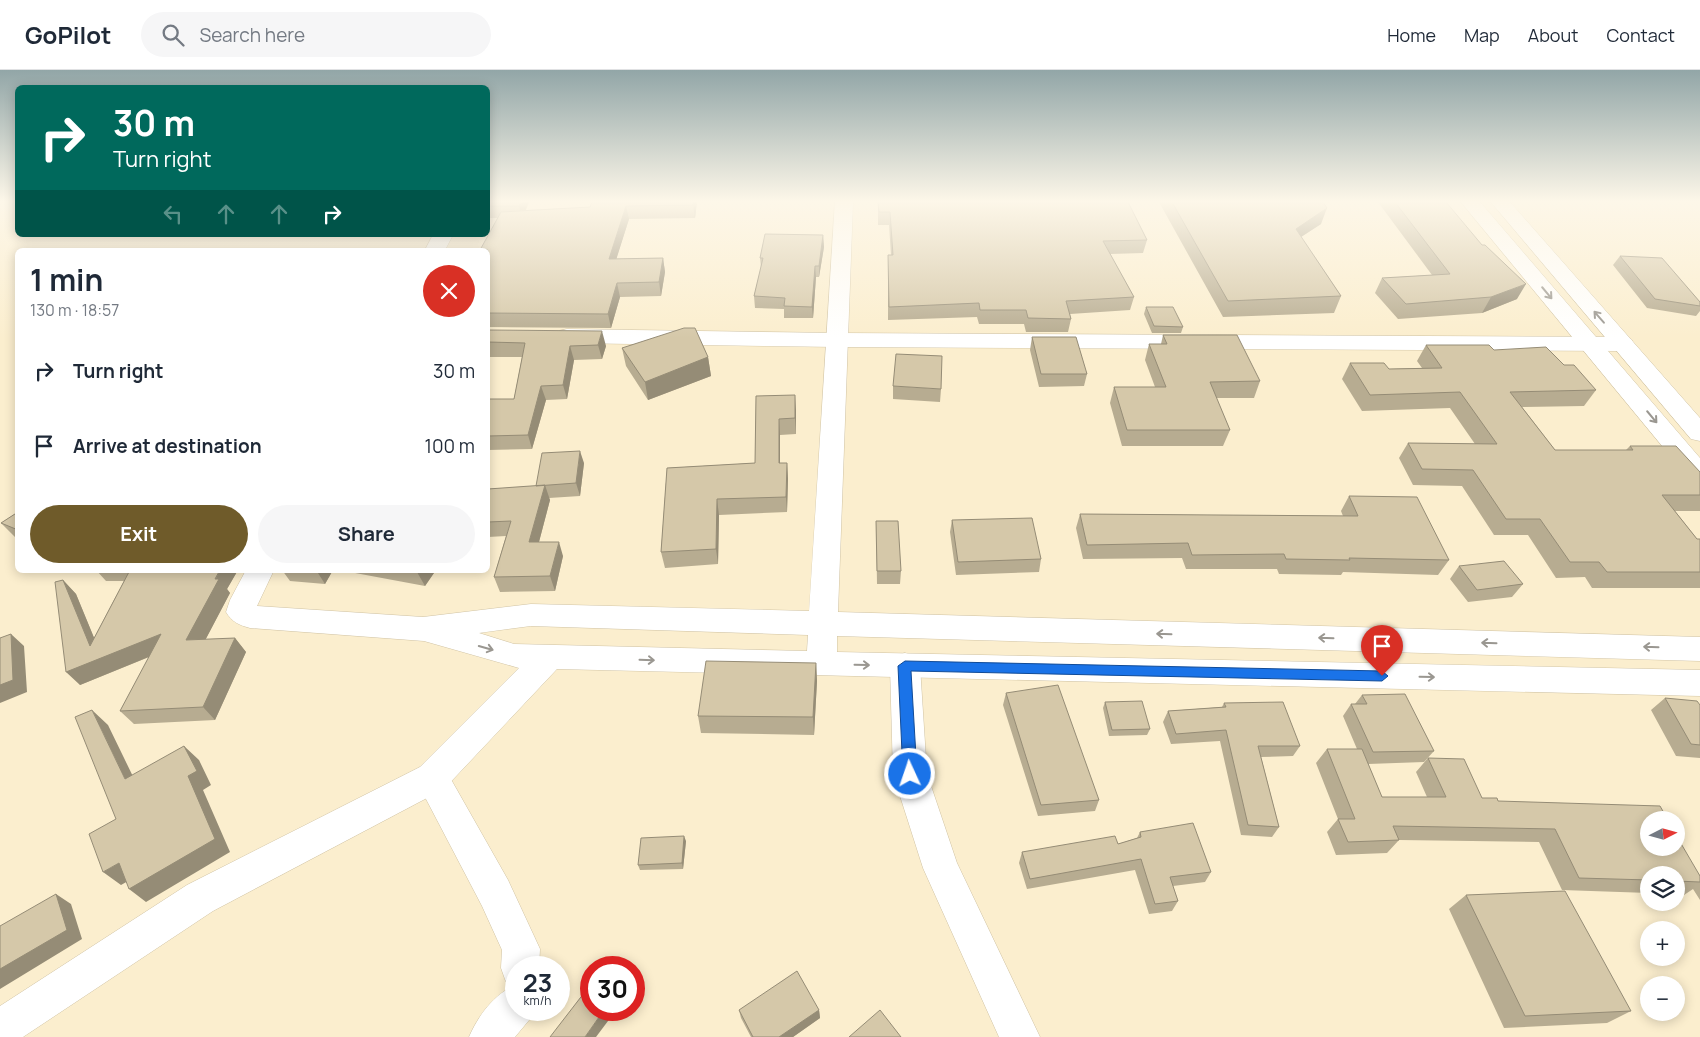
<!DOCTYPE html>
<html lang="en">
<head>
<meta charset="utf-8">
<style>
	body { margin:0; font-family:Manrope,sans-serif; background:#f6f6f7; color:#1f2937; height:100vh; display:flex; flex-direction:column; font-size:19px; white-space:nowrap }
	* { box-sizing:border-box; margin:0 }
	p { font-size:16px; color:#747a83 }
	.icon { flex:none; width:28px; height:28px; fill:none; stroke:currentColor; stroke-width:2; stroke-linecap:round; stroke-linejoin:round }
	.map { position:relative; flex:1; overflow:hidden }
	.sheet { position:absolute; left:15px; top:178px; width:475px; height:325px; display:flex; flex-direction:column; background:#fff; border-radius:8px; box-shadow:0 2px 12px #0003 }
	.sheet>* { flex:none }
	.guide { position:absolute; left:15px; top:15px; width:475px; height:152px; border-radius:8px; box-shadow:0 2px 12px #0003; background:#00695c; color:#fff; overflow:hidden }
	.needle { width:32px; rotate:84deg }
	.controls { position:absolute; left:1640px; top:741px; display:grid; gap:10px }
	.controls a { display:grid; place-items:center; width:45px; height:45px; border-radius:50%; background:#fff; box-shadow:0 2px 12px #0003; font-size:25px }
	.speed { position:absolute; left:505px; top:886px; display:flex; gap:10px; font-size:25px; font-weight:700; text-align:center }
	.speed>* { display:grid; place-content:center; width:65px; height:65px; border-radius:50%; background:#fff; box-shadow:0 2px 12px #0003; line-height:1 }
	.speed small { font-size:12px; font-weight:400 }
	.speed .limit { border:8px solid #d22; background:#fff; color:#111 }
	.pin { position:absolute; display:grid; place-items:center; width:42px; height:42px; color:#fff; margin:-51px -21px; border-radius:50% 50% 50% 0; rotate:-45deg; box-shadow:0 0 5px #0007 }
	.pin .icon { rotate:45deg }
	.me { position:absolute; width:55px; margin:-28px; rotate:357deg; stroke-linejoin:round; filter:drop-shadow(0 0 4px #0008) }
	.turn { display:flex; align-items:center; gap:18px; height:105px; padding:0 15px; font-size:22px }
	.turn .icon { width:65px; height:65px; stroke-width:2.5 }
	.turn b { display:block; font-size:35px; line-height:42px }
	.lanes { display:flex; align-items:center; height:48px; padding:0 15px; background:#0003; justify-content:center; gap:25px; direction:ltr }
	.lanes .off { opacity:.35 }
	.round { display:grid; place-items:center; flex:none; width:52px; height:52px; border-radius:26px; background:#f6f6f7 }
	.headline { display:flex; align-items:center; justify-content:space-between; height:85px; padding:0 15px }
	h1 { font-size:30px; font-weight:700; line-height:38px }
	.cta { display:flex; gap:10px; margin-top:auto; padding:10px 15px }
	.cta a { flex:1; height:58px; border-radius:30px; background:#6f5b2a; color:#fff; font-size:20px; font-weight:700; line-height:58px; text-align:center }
	.cta a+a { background:#f6f6f7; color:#1f2937 }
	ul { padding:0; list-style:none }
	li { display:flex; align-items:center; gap:15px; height:75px; padding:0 15px }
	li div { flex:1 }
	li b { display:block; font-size:19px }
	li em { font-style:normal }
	header { display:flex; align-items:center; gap:30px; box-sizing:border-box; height:70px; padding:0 25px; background:#fff; border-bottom:1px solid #e0e1e3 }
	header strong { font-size:24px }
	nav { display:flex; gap:28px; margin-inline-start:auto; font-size:18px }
	.search { width:350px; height:45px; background:#f6f6f7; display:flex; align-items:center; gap:12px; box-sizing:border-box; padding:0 18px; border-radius:28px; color:#747a83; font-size:19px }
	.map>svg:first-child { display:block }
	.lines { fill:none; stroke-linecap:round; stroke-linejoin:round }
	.street-casing { stroke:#d0c3a4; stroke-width:1 }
	.secondary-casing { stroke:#d0c3a4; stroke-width:1 }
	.street { fill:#fff; fill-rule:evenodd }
	.secondary { fill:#fff; fill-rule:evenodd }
	.wall { fill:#b7ac91 }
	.shaded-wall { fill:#958c76 }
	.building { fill:#d5c8a9; stroke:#958c76 }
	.oneway { stroke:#9a9791 }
	.route { fill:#1a73e8; stroke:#114b97 }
</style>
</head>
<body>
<header>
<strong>GoPilot</strong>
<div class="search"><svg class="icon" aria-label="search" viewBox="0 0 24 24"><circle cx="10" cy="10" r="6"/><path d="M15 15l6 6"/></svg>Search here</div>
<nav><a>Home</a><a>Map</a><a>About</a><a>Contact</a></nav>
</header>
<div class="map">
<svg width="1700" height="967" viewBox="0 0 1700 967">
	<rect width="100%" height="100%" fill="#fbeece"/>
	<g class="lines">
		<defs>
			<path id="street" d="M567 259 838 263 1623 267 1631 269 1634 274 1631 279 1623 281 838 277 567 273 559 271 556 266 559 261Z
				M905 583 916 587 920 596 927 704 957 793 1040 967H999L923 798 893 704 890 596 894 587Z
				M432 693 444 697 508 810 534 866 540 879 539 898H516V940H534L530 949 515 967H469C478 946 494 924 516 915L506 912 501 898 502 880 482 836 415 708 420 697Z"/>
			<path id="secondary" d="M835 132H853L838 542 1700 567V591L837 566V582L1700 600V626L557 599 444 719 213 841 23 967H0V936L187 815 420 697 519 598 424 571 250 558C239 555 232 552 226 542L230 530 246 500H274L257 536 423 547 531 534 809 541ZM531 556 808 565 807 581 514 574 479 563Z
				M1461 132H1480L1700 388V414L1691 411Z
				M1491 132H1510L1700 348V371L1691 369Z
				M433 165H453L445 180H425Z"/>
		</defs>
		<use href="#street" class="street-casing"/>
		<use href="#secondary" class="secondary-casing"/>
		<use href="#street" class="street"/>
		<use href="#secondary" class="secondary"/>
	</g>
	<path class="wall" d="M488 132H529L526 140 590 137 592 132H697L695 148 629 149 616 189 663 188 665 202 661 226 620 227 611 258 488 257V180L498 148H488Z
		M878 132H1128L1147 170 1143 183 1110 184 1134 227 1130 240 1070 244 1071 249 1068 262H1026L1024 254H979L977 247 888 250V185H891L889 155H878Z
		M1159 132H1323L1321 154 1301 167 1341 226 1334 243 1223 247Z
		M1378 132H1446L1517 229 1482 243 1398 249 1375 223 1382 208 1432 205Z
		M823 165 824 177 819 207H816L813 248H784V239L755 238 754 226 761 197 760 188Z
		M1620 186 1700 232V241L1696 246 1647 238 1613 195Z
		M1146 237 1183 257 1181 263H1152L1144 244Z
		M488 260 606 276 602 289 574 290 567 329 546 330 532 379 488 380V329H514L522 287H488Z
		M1163 265 1260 311 1254 328H1216L1230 360 1223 376H1122L1110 333 1114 317H1155L1145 290 1149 274H1161Z
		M1032 267 1087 304 1084 316 1039 317 1030 280Z
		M1426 275 1494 280 1564 295 1596 320 1584 336 1522 337 1555 380H1626L1630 376 1700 402V441H1675L1697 469H1700V518H1592L1585 507 1556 508 1528 465H1494L1462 416 1413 415 1399 388 1408 373 1475 374 1450 338 1362 341 1342 309 1350 293 1389 299 1422 298 1417 291Z
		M622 278 708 287 711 306 648 330 626 296Z
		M893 316 941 319 940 332 893 329Z
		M756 326 796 340V364L780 365V393H787L788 409 787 442 719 445 718 494 665 498 661 482 667 398 755 393Z
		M584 393 580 426 549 428 550 430 539 472 563 486 555 521 500 522 494 507 506 466 488 467V419L536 416Z
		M1349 426 1449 490 1438 505 1343 502 1341 505 1279 504 1277 499H1186L1182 488 1083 489 1076 458 1080 444 1343 446 1341 441Z
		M18 442V468L15 467 1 453Z
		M952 450 1041 489 1039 502 956 505 950 462Z
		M876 451 901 501 900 514H877Z
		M1459 496 1523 514 1512 527 1468 532 1450 509Z
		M96 500H238L227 519 230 523 205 570 235 568 246 582 215 650 134 654 120 641 149 587 80 615 63 510 76 524 94 568 124 511H106Z
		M282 500H333L325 514 290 511Z
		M339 500H436L425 516Z
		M816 593 817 611 814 665 701 663 698 646Z
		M1006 623 1099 730 1095 741 1038 746 1003 635Z
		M1362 625 1434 681 1424 692 1368 694 1382 727H1427L1416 702 1428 688 1482 728 1498 731 1700 805V830L1693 819 1684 825H1676V805H1649V823L1562 820 1539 772 1399 770 1387 783 1336 785 1327 762 1338 749 1316 693 1327 679H1357L1343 646 1351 634H1355Z
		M1665 628 1700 635V688L1676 686 1651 640Z
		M1105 632 1150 659 1147 665 1109 666 1103 638Z
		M1224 633 1300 676 1293 686 1261 687 1279 757 1272 767 1241 765 1220 671 1171 674 1163 652 1168 641 1222 637Z
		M1140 762 1211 802 1205 812 1173 816 1178 831 1172 841 1149 844 1135 800 1027 819 1019 793 1022 782 1118 774 1137 768Z
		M686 771 683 799 640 800 638 795Z
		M1466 825 1631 941 1607 953 1504 958 1449 839Z
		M739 940H819L820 948 793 967H751L741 948Z"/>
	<path class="shaded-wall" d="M521 132H529L522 148 519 136Z
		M693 132H697L695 148 693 135Z
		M626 136 629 149 612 203 609 189Z
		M1327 138 1321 154 1290 174 1296 159Z
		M823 165 824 177 819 207V196Z
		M663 188 665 202 661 226 659 212Z
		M815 196 816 207 813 248 812 237Z
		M617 213 620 227 611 258 608 244Z
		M1526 214 1517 229 1482 243 1491 227Z
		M602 261 606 276 602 289 598 275Z
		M570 276 574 290 567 329 563 315Z
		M708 287 711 306 648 330 645 312Z
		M541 316 546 330 532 379 528 365Z
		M795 325 796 340V364L795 348Z
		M779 349 780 365V409L779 393Z
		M580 381 584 393 580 426 576 413Z
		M787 393 788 409 787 442 786 427Z
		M545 415 550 430 535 487 529 472Z
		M717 429 719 445 718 494 716 479Z
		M559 472 563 486 555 521 550 506Z
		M220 500H238L227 519 230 523 198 584 186 570Z
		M316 500H333L325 514Z
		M418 500H436L425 516 417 502Z
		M63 510 76 524 102 587 161 564 173 577 80 615 66 602 90 576Z
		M11 564 24 576 27 622 0 633V615Z
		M235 568 246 582 215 650 203 637Z
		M816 593 817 611 814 665 813 647Z
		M92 640 108 655 141 723 125 709Z
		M184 676 199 690 211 715 203 720 230 782 146 832 129 819 188 706Z
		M684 766 686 771 683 799 682 793Z
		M119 793 137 806 121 815 103 802Z
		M56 824 71 834 82 869 0 919V899Z
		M604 940H607L611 947 596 967H585Z
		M819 940 820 948 793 967H779Z"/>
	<path class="building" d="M488 132H521L519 136H488Z
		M592 132H693V135L626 136 609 189 663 188 659 212 617 213 608 244 488 243V180H480L501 142 590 137Z
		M878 132H1128L1147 170 1103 171 1134 227 1066 231 1071 249 1028 248 1026 240H980L979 233 889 237 888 185H893L890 142H879Z
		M1172 132H1323L1327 138 1296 159 1341 226 1228 231Z
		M1395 132H1446L1482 175H1485L1526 214 1491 227 1406 234 1382 208 1450 204Z
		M765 164 823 165 819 196H815L812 237 784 236 785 228 754 226 763 188H760Z
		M1620 186 1662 188 1700 232V236L1655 229Z
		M1146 237H1173L1183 257 1154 256Z
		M684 258H695L708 287 645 312 622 278Z
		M488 260 602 261 598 275 570 276 563 315 541 316 528 365 488 366V329H514L525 273 488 272Z
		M1163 265H1237L1260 311 1210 312 1230 360H1127L1114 317H1166L1149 274H1167Z
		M1032 267H1076L1087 304H1041Z
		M1426 275H1489L1494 280 1546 277 1564 295H1574L1596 320 1510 322 1555 380H1633L1630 376H1676L1700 402V425H1662L1697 469H1700V502H1607L1599 492H1570L1540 449H1506L1473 400 1422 399 1408 373 1497 374 1460 322 1370 325 1350 293H1384L1389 299 1442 298Z
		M896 284 942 286 941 319 893 316Z
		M795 325V348L779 349V393H787L786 427 717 429 716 479 661 482 667 398 755 393 756 326Z
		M580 381 576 413 536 416 542 383Z
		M545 415 529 472H559L550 506 494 507 511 451 488 452V419Z
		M1349 426 1417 427 1449 490 1349 488 1350 490 1286 489 1284 484 1192 485 1188 473 1087 475 1080 444 1358 446Z
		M18 442V460L1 453Z
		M1032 448 1041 489 958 492 952 450Z
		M876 451H898L901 501H877Z
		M1504 491 1523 514 1477 520 1459 496Z
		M130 500H220L215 509H219L186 570 235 568 203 637 120 641 161 564 66 602 55 512 63 510 90 576Z
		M11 564 13 610 0 615V568Z
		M706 591 816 593 813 647 698 646Z
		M1058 615 1099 730 1041 735 1006 623Z
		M1405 624 1434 681 1373 682 1351 634H1367L1362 625Z
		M1665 628 1697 631 1700 635V675L1691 674Z
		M1142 631 1150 659 1112 660 1105 632Z
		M1283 632 1300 676H1258L1279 757 1248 755 1226 660 1176 664 1168 641 1226 637 1224 633Z
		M92 640 125 709 184 676 197 701 188 706 215 769 129 819 119 793 103 802 89 764 116 749 75 647Z
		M1327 679H1362L1382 727H1446L1428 688 1464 689 1482 728H1497L1498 731 1660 736 1668 750H1649V778H1676V765L1700 806V812L1676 811V805H1649V810L1579 808 1555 759 1393 756 1399 770 1348 772 1338 749H1355Z
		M1193 753 1211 802 1170 807 1178 831 1155 834 1141 789 1030 809 1022 782 1115 766 1118 774 1141 767 1140 762Z
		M684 766 682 793 638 795 641 768Z
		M1565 821 1631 941 1525 946 1466 825Z
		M56 824 67 860 0 899V856Z
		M797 901 819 940 779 967H753L739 940Z
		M584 923 591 928V940H604L585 967H550Z
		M880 940 901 967H849Z"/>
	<defs><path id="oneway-shaft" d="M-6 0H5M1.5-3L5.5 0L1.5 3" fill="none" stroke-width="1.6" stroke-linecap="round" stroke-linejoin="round" transform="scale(1.25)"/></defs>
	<g class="oneway">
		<use href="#oneway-shaft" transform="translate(1547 223) rotate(50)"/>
		<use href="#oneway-shaft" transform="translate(1599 247) rotate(-131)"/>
		<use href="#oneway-shaft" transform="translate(1652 347) rotate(50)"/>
		<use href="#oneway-shaft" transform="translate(1164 564) rotate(-178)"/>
		<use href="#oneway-shaft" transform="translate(1326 568) rotate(-178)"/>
		<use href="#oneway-shaft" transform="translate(1489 573) rotate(-178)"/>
		<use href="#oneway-shaft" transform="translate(1651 577) rotate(-178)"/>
		<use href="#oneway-shaft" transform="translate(486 578) rotate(16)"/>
		<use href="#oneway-shaft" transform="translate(647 590) rotate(2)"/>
		<use href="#oneway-shaft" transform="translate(862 595) rotate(1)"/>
		<use href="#oneway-shaft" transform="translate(1427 607) rotate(1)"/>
	</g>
	<linearGradient id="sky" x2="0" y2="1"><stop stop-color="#92a6a7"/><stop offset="0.49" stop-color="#fdf7e9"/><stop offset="1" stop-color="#fdf7e9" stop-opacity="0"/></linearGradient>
	<rect width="1700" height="268" fill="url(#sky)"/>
	<path class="route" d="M905 591 1382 601 1388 606 1382 611 911 601 917 704 915 708 910 710 905 708 903 704 898 596Z"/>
</svg>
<div class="controls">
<a><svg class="needle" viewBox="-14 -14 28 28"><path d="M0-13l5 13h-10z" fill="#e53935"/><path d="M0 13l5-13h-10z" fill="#747a83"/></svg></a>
<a><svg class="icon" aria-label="layers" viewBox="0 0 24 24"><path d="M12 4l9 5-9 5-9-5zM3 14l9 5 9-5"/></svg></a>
<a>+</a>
<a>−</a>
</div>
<div class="speed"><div>23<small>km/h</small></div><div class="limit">30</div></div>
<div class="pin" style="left:1382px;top:606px;background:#d93025"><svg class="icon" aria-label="arrive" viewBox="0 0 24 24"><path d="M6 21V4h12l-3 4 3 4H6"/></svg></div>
<svg class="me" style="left:910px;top:704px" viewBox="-20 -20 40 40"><circle r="17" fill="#1a73e8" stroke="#fff" stroke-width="3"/><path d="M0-11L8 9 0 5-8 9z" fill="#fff"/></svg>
<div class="guide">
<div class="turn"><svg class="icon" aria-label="right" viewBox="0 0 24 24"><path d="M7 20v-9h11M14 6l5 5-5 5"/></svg><div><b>30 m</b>Turn right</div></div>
<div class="lanes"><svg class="icon off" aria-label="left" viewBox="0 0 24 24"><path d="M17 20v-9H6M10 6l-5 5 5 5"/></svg><svg class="icon off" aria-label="ahead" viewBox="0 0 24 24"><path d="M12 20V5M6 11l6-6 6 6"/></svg><svg class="icon off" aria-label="ahead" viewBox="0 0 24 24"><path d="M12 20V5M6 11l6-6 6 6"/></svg><svg class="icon" aria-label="right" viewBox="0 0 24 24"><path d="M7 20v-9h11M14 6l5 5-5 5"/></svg></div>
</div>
<section class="sheet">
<div class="headline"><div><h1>1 min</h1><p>130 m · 18:57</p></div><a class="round" style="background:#d93025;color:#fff"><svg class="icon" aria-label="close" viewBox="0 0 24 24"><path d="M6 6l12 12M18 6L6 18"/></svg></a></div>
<ul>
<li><svg class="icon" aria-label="right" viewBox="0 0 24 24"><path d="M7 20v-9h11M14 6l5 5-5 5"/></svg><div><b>Turn right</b></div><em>30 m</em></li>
<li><svg class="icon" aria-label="arrive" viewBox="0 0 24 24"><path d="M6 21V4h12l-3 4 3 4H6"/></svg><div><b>Arrive at destination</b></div><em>100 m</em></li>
</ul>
<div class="cta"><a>Exit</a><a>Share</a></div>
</section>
</div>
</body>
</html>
